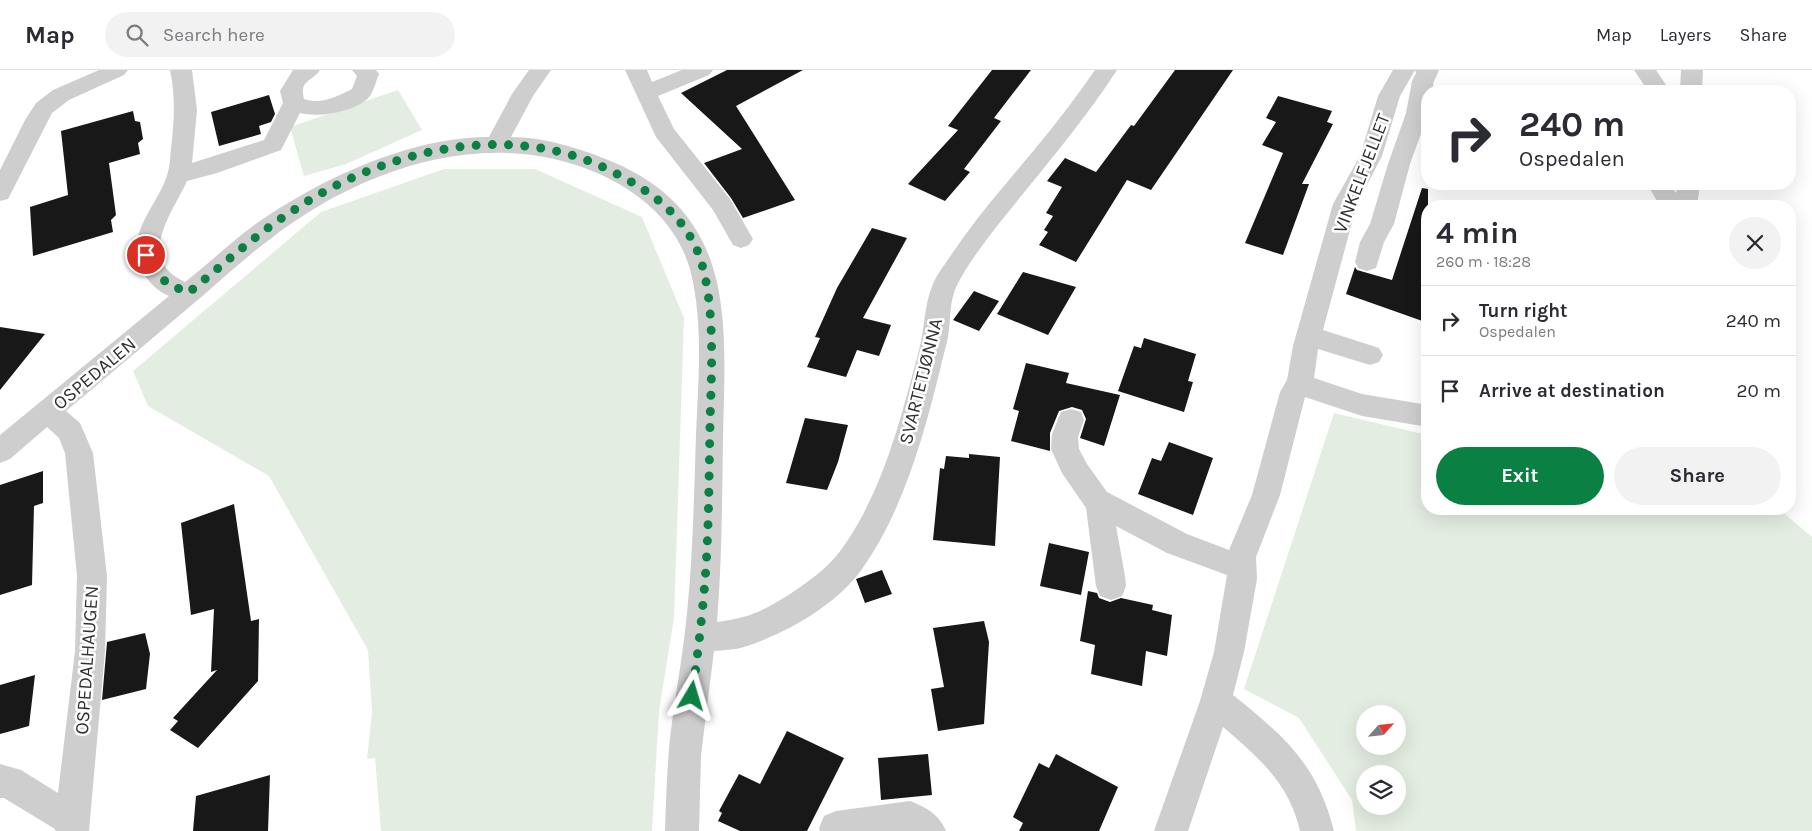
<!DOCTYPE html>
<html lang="en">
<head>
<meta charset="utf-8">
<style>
	body { margin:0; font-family:Karla,sans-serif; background:#f2f2f3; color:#2b2b33; height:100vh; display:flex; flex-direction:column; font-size:19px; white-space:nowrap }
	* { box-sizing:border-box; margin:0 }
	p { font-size:16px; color:#7c7c81 }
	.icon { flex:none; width:28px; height:28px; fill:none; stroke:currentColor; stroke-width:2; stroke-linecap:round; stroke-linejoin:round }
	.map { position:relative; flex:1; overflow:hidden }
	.drawer { position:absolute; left:1421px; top:130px; width:375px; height:315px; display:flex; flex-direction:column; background:#fff; border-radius:20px; box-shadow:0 5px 20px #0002 }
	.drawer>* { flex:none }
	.hud { position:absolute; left:1421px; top:15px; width:375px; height:105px; border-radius:20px; box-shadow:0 5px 20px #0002; background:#fff; color:#2b2b33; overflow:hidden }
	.needle { width:32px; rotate:63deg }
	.tools { position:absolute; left:1356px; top:635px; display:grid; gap:10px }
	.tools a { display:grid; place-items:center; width:50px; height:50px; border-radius:50%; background:#fff; box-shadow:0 5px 20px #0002; font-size:25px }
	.pin { position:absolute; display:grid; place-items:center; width:42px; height:42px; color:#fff; margin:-21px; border:2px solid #fff; border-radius:50%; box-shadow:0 1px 5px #0007 }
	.me { position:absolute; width:55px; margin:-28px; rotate:7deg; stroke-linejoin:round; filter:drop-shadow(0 0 4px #0008) }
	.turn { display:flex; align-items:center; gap:18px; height:105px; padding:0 15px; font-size:22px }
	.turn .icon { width:65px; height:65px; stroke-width:2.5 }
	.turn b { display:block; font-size:35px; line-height:42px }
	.round { display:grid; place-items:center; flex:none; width:52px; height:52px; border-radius:26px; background:#f2f2f3 }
	.summary { display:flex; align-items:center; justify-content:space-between; height:85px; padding:0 15px }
	h1 { font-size:30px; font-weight:700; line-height:38px }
	.cta { display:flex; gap:10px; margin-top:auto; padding:10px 15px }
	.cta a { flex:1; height:58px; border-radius:30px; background:#0b8043; color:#fff; font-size:20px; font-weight:700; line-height:58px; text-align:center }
	.cta a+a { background:#f2f2f3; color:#2b2b33 }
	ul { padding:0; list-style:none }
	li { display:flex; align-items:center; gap:15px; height:70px; padding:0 15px; border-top:1px solid #e1e1e2 }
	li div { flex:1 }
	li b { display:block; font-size:19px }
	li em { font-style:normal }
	header { display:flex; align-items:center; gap:30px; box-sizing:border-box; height:70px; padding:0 25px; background:#fff; border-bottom:1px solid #e1e1e2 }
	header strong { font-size:24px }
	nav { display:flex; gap:28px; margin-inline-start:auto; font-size:18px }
	.search { width:350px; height:45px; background:#f2f2f3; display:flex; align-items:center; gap:12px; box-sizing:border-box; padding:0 18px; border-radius:28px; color:#7c7c81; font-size:19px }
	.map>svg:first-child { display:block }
	.green { fill:#e4ede1; fill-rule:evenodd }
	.building { fill:#181818 }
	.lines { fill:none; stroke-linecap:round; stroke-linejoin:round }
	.minor { fill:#cecece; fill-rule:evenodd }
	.route { stroke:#0b8043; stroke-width:9; stroke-dasharray:0 16.2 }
	.labels { text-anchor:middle; stroke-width:5; stroke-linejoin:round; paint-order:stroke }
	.street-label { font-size:19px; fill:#313131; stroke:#fff }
</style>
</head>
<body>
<header>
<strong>Map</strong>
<div class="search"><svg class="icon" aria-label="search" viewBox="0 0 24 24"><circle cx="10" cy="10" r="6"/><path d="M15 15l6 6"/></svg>Search here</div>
<nav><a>Map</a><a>Layers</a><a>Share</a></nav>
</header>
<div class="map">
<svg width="1812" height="761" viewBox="0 0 1812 761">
	<rect width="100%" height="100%" fill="#fff"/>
	<path class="green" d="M398 20 422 60 346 94 304 106 290 57Z
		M444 99H535L642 147 684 248 674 548 659 641 652 761H381L375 688 367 689 372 642 368 580 269 406 148 336 133 301 321 142Z
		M1334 343 1427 365 1428 439H1779L1812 467V761H1356L1352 730 1299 648 1244 619ZM1365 644H1398V676H1365ZM1365 704H1398V736H1365Z"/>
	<path class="building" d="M727 0H803L736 36 795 130 743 148 731 128 704 93 742 79 681 23Z
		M992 0H1031L994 48 1001 51 964 99 970 102 945 131 908 114 958 60 948 56Z
		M1175 0H1233L1151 120 1127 110 1076 192 1039 175 1048 162 1044 160 1053 146 1046 143 1062 117 1047 111 1065 88 1096 102 1131 55 1134 56Z
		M269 25 275 44 271 52 259 56 261 64 219 76 211 42Z
		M1278 26 1332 41 1327 52 1333 54 1302 114H1309L1283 185 1245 173 1283 83 1262 75 1276 52 1266 48Z
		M133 41 135 51 140 52 143 69 138 73 140 84 109 93 116 145 111 150 113 162 33 186 30 137 68 125 61 61Z
		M1422 118 1428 119V253L1346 224 1355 197 1357 200 1392 210Z
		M872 158 907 168 863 248 891 255 879 286 857 280 846 307 807 297 820 268 815 267 837 218Z
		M1023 202 1076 217 1048 265 997 244Z
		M974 221 999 231 979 261 953 250Z
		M0 257 45 264 0 320Z
		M1144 268 1196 284 1188 311 1193 312 1184 342 1118 321 1134 276 1141 278Z
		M1026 293 1069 303 1066 313 1120 325 1104 376 1080 368 1086 349 1082 340 1072 337 1059 341 1050 363V381L1011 371 1019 341 1013 339Z
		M805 348 848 355 838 392 827 420 786 413Z
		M1169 372 1213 388 1193 445 1138 424 1152 388 1161 391Z
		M969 384 1000 387 995 476 933 470 940 398 944 399 946 386 969 388Z
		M43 401V433L34 436 32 515 0 525V415Z
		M234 434 251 551 259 549 258 611 198 678 170 660 178 651 173 648 217 600 211 602 214 539 191 545 181 453Z
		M1049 473 1089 482 1081 525 1040 516Z
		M882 500 892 524 865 533 856 509Z
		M1088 521 1097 523 1099 528 1110 532 1121 528 1153 535 1152 540 1172 545 1167 586 1146 581 1142 616 1091 604 1095 575 1080 571Z
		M984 551 989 572 984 654 938 661 931 619 944 617 933 558Z
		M145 563 150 584 146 619 102 630 107 572Z
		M35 605 29 656 0 664V615Z
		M787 661 844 688 807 761H740L718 751 722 743 719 741 739 704 760 714Z
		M928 684 932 725 881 730 878 688Z
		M1056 684 1118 717 1099 761H1019L1023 753 1013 747 1039 693 1049 698Z
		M270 705 268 761H193L196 726Z"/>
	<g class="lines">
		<path class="minor" d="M99 0H128L124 5 69 30 52 43 8 129 0 131V100L25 50 36 33 53 20Z
			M170 0H192L197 40 192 93 264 70 283 33 280 21 293 0H320C312 12 299 10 304 29 321 35 336 27 352 19L357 6 352 0H376L379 4C376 11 374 20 370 26 358 42 318 48 300 43L281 80 217 103 187 111C172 144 135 189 185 212 208 194 230 173 253 156 318 110 408 67 489 67L512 24 529 0H551L533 26 511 67C545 67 582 79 613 92 739 146 725 256 723 370 722 431 722 491 717 552 749 548 763 541 790 524 808 512 828 498 841 480 883 422 901 348 919 280 925 258 924 234 933 214 937 204 944 196 949 188 966 163 984 139 1004 116 1036 78 1067 41 1095 0H1117C1089 43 1058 81 1026 120 1002 150 975 181 957 215 949 231 951 250 948 267 946 278 942 289 940 300 923 368 903 441 862 499 837 535 785 564 744 577 735 580 724 580 714 581L701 685 699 761H665C666 730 667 699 670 668 675 627 683 585 687 543 693 484 694 424 696 365 698 314 703 263 693 212 683 159 645 124 597 103 486 55 360 99 269 170 242 190 218 213 193 234 150 270 108 306 66 341L80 353 93 383 107 506 105 581 89 761H55V759L4 728H0V694L21 700 58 723 75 581 77 506 65 383 59 368 47 357 10 389 0 393V365L169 226C157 221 147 211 142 200 123 163 159 136 168 102 170 95 170 87 171 79 174 52 176 28 170 0Z
			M625 0H647L652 12 682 0H713L709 5 658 26 674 59 730 129 753 169 749 175 741 178 733 175 713 140 656 67Z
			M1393 0H1438L1439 1 1434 11 1432 21H1428V44L1410 94 1394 154 1384 172 1376 198 1367 201 1358 198 1355 192 1360 172 1370 154 1388 94 1406 43 1412 11 1416 3 1415 0 1400 26 1382 86 1357 134 1323 260 1379 278 1383 285 1379 292 1370 295 1318 279 1314 308 1362 324 1428 335V357L1362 346 1305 327 1280 425 1256 487 1257 509 1244 582 1233 625C1285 667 1317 694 1334 761H1300C1289 713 1259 688 1223 657L1188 761H1154L1200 631 1214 582 1227 505 1167 483 1116 456 1125 506 1126 516 1122 526 1111 530 1100 526 1096 516 1086 438 1062 403 1051 379 1052 364 1061 342 1071 339 1081 342 1084 350 1078 367 1079 379 1087 394 1107 422 1187 464 1229 480 1252 425 1280 322 1287 310 1293 276 1333 134 1360 86 1378 26Z
			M1634 0H1656L1670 21H1648Z
			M1681 0H1703L1702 21H1680Z
			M1647 114H1670L1676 123 1678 114H1700L1697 136H1660Z
			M910 731C927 738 939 744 946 761H820L819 758 824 746 836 741Z"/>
	</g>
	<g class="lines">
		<path class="route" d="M146 185C154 208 167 213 188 223 223 195 256 164 294 140 384 80 510 49 611 101 647 119 680 141 697 180 717 229 711 304 710 356 709 403 709 450 706 497 703 540 698 583 692 626"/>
	</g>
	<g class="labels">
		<g class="street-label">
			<text transform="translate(1361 103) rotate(-69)" y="7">VINKELFJELLET</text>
			<text transform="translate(94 303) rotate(-40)" y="7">OSPEDALEN</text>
			<text transform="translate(920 311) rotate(-76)" y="7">SVARTETJØNNA</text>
			<text transform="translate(86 590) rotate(-86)" y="7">OSPEDALHAUGEN</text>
		</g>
	</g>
</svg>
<div class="tools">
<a><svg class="needle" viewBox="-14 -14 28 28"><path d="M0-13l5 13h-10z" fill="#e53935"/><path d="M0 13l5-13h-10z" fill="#7c7c81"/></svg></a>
<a><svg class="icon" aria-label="layers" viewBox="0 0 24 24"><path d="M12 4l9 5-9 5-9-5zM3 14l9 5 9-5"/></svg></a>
</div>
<div class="pin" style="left:146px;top:185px;background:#d93025"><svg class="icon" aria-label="arrive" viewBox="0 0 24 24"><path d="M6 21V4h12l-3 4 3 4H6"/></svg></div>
<svg class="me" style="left:692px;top:626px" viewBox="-20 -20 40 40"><path d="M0-17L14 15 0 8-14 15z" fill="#0b8043" stroke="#fff" stroke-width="4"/></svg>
<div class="hud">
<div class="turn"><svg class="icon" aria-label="right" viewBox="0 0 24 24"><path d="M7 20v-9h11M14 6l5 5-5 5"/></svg><div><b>240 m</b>Ospedalen</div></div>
</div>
<section class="drawer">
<div class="summary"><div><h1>4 min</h1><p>260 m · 18:28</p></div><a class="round"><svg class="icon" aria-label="close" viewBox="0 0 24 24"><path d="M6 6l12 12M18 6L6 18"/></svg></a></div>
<ul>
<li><svg class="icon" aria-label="right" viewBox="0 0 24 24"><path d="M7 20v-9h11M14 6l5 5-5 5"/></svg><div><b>Turn right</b><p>Ospedalen</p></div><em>240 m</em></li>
<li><svg class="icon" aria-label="arrive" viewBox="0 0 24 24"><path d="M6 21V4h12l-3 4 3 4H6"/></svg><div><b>Arrive at destination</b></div><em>20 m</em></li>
</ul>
<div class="cta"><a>Exit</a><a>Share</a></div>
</section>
</div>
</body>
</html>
